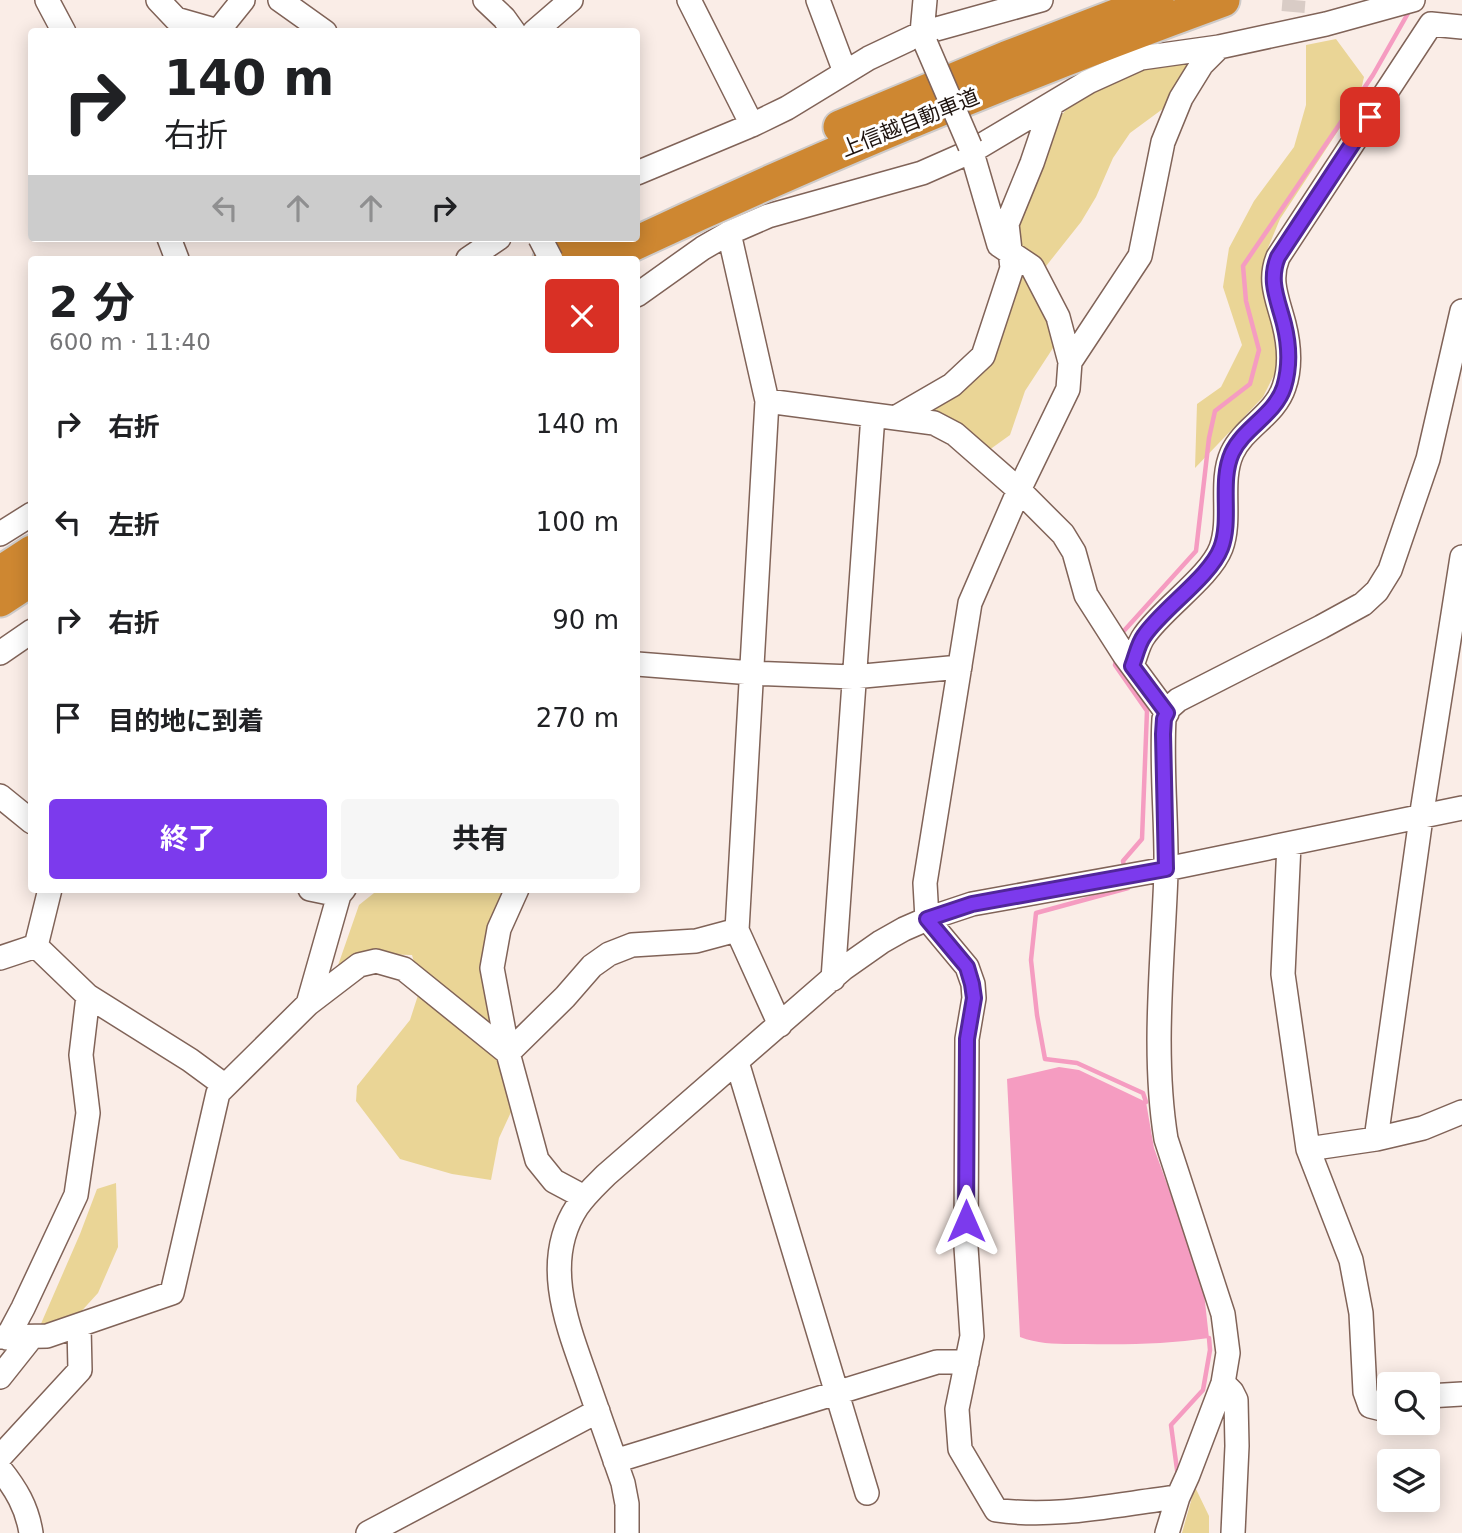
<!DOCTYPE html>
<html lang="ja">
<head>
<meta charset="utf-8">
<style>
	body { margin:0; font-family:"DejaVu Sans","Noto Sans JP",sans-serif; background:#f6f6f6; color:#202124; height:100vh; display:flex; flex-direction:column; font-size:26px; white-space:nowrap }
	* { box-sizing:border-box; margin:0 }
	p { font-size:23px; color:#757577 }
	.icon { flex:none; width:38px; height:38px; fill:none; stroke:currentColor; stroke-width:2; stroke-linecap:round; stroke-linejoin:round }
	.map { position:relative; flex:1; overflow:hidden }
	.side { position:absolute; left:28px; top:256px; width:612px; height:637px; display:flex; flex-direction:column; background:#fff; border-radius:7px; box-shadow:0 4px 18px #0003 }
	.side>* { flex:none }
	.banner { position:absolute; left:28px; top:28px; width:612px; height:214px; border-radius:7px; box-shadow:0 4px 18px #0003; background:#fff; color:#202124; overflow:hidden }
	.buttons { position:absolute; left:1377px; top:1372px; display:grid; gap:14px }
	.buttons a { display:grid; place-items:center; width:63px; height:63px; border-radius:7px; background:#fff; box-shadow:0 4px 18px #0003; font-size:35px }
	.pin { position:absolute; display:grid; place-items:center; width:60px; height:60px; color:#fff; margin:-30px; border-radius:14px; box-shadow:0 4px 10px #0006 }
	.me { position:absolute; width:77px; margin:-38px; rotate:0deg; stroke-linejoin:round; filter:drop-shadow(0 0 5px #0008) }
	.turn { display:flex; align-items:center; gap:24px; height:147px; padding:0 21px; font-size:32px }
	.turn .icon { width:91px; height:91px; stroke-width:2.5 }
	.turn b { display:block; font-size:49px; line-height:60px }
	.lanes { display:flex; align-items:center; height:66px; padding:0 21px; background:#0003; justify-content:center; gap:35px; direction:ltr }
	.lanes .off { opacity:.35 }
	.round { display:grid; place-items:center; flex:none; width:74px; height:74px; border-radius:7px; background:#f6f6f6 }
	.headline { display:flex; align-items:center; justify-content:space-between; height:119px; padding:0 21px }
	h1 { font-size:42px; font-weight:700; line-height:52px }
	.cta { display:flex; gap:14px; margin-top:auto; padding:14px 21px }
	.cta a { flex:1; height:80px; border-radius:7px; background:#7c3aed; color:#fff; font-size:28px; font-weight:700; line-height:80px; text-align:center }
	.cta a+a { background:#f6f6f6; color:#202124 }
	ul { padding:0; list-style:none }
	li { display:flex; align-items:center; gap:21px; height:98px; padding:0 21px }
	li div { flex:1 }
	li b { display:block; font-size:26px }
	li em { font-style:normal }
	.map>svg:first-child { display:block }
	.green { fill:#ead596 }
	.water { fill:#f59cc1 }
	.lines { fill:none; stroke-linecap:round; stroke-linejoin:round }
	.stream { stroke:#f59cc1; stroke-width:4.5 }
	.minor-tunnel { stroke:#d9ccc6; stroke-width:23; stroke-dasharray:23 11; stroke-linecap:butt }
	.minor-casing { stroke:#806358; stroke-width:26 }
	.highway-casing { stroke:#cecbca; stroke-width:37 }
	.minor { stroke:#fff; stroke-width:23 }
	.highway { stroke:#ce8731; stroke-width:33 }
	.minor-bridge-casing { stroke:#806358; stroke-width:26; stroke-linecap:butt }
	.minor-bridge { stroke:#fff; stroke-width:23 }
	.route-casing { stroke:#51269a; stroke-width:18 }
	.route { stroke:#7c3aed; stroke-width:12 }
	.labels { text-anchor:middle; stroke-width:6; stroke-linejoin:round; paint-order:stroke }
	.street-label { font-size:21px; fill:#1e130e; stroke:#fff }
</style>
</head>
<body>
<div class="map">
<svg width="1462" height="1533" viewBox="0 0 1462 1533">
	<rect width="100%" height="100%" fill="#faede7"/>
	<path class="green" d="M1336 39 1364 77 1359 99 1280 219 1265 255 1267 290 1278 367 1263 397 1195 468 1197 404 1221 387 1242 345 1223 287 1229 248 1254 201 1294 147 1306 105V45Z
		M1178 59 1196 64 1164 108 1130 133 1113 158 1096 197 1081 222 1039 275 1052 310 1053 348 1025 391 1010 435 985 453 926 414 962 390 1054 123 1080 95 1139 63Z
		M379 889H507L493 922 512 1110 499 1138 491 1180 452 1174 400 1159 356 1101 357 1086 410 1020 421 986 412 955 374 954 335 974 359 905Z
		M116 1183 118 1247 98 1293 77 1316 45 1331 40 1326 80 1234 97 1189Z
		M1195 1487 1209 1516V1533H1182Z"/>
	<path class="water" d="M1059 1067 1079 1070 1146 1102 1154 1148 1203 1284 1209 1338C1168 1344 1126 1345 1084 1344 1062 1344 1041 1345 1020 1337L1007 1079Z"/>
	<g class="lines">
		<path class="stream" d="M1121 638 1122 633 1196 551 1209 438 1215 411 1250 384 1259 350 1246 301 1243 266 1373 75 1411 8
			M1117 656 1115 665 1147 711 1142 839 1123 861 1125 871
			M1127 883 1128 888 1036 913 1031 960 1037 1015 1045 1059 1077 1063 1143 1093 1146 1102
			M1178 1477 1171 1425 1203 1390 1210 1350 1209 1338"/>
		<path class="minor-tunnel" d="M1293 12 1294 0"/>
		<defs>
			<path id="minor" d="M47 0 64 32
				M158 0 176 19 218 31 243 0
				M280 0 325 32
				M485 0 504 18 514 32
				M689 0 752 125
				M818 0 845 72
				M925 0 922 33 926 44
				M534 32 571 0
				M970 146 999 245 1032 267 1058 317 1070 362
				M637 173 752 125 787 108 869 58 922 33 1041 0
				M729 233 767 401 737 930 780 1025
				M169 238 177 259
				M468 259 499 238
				M637 295 703 248 729 233 768 216 922 173 972 151 1088 82 1141 58 1219 47 1326 24 1413 0
				M767 401 934 423 955 434 1019 490 1063 534 1074 552 1086 595 1125 656 1167 713
				M895 418 952 385 983 356 1012 268 1007 224 1032 163 1052 104
				M0 534 32 514
				M0 653 32 631
				M637 664 752 673 853 677 960 667
				M1132 665C1136 656 1138 644 1144 636 1162 609 1210 577 1221 548 1232 518 1219 482 1232 453 1244 427 1275 415 1284 387 1291 367 1289 344 1284 324 1278 300 1268 281 1278 257L1431 24 1462 27
				M0 796 32 822
				M1289 844 1283 974 1308 1149 1351 1260 1361 1313 1365 1392 1370 1406 1390 1411
				M310 889 339 895
				M517 889 499 929 492 968 508 1053 537 1160 554 1181 584 1197
				M36 946 88 996 190 1060 224 1085
				M36 946 50 889
				M0 958 36 946
				M833 979 873 415
				M308 1004 339 895 344 889
				M737 1062 867 1493
				M1376 1139 1421 818 1462 557
				M1308 1149 1376 1139 1423 1128 1462 1112
				M0 1337 47 1336 172 1293 218 1093 308 1004 359 965 376 961 404 969 508 1053 565 997 592 966 609 954 632 945 696 941 737 930
				M7 1338 23 1308 76 1195 88 1113 81 1055 88 996
				M0 1377 31 1338
				M1223 1383 1232 1392 1236 1400 1237 1446 1233 1533
				M1428 1396 1462 1394
				M0 1457 80 1370 79 1326
				M615 1461 937 1362H967
				M0 1469C16 1489 27 1507 31 1533
				M1178 1497C1118 1504 1056 1519 996 1510L960 1449 957 1409 972 1336 966 1247 967 1039 974 998 973 984 967 967 927 919 925 883 970 603 1019 490 1068 389 1070 362 1140 256 1163 142 1181 98 1202 64 1219 47
				M368 1533 598 1411
				M627 1533V1504L623 1483C610 1446 597 1409 584 1372 565 1319 543 1259 577 1207 585 1195 596 1185 606 1175L844 968 881 942 904 929 927 919 972 904 1166 869 1462 808
				M1167 1533 1178 1497 1188 1475 1223 1383 1228 1353 1223 1314 1166 1139C1152 1053 1163 960 1166 873 1167 822 1161 770 1164 719L1169 708 1178 700 1321 627 1363 604 1377 591 1390 570 1428 459 1462 311"/>
			<path id="highway" d="M840 127 1006 58 1157 0
				M550 259 594 238
				M602 259C804 163 1012 77 1223 0
				M0 573 32 552
				M0 600 32 579"/>
		</defs>
		<use href="#minor" class="minor-casing"/>
		<use href="#highway" class="highway-casing"/>
		<use href="#minor" class="minor"/>
		<use href="#highway" class="highway"/>
		<defs>
			<path id="minor-bridge" d="M926 44 970 146
				M540 238 551 259"/>
		</defs>
		<use href="#minor-bridge" class="minor-bridge-casing"/>
		<use href="#minor-bridge" class="minor-bridge"/>
	</g>
	<g class="lines">
		<defs>
			<path id="route" d="M966 1221 967 1039 974 998 972 984 967 967 927 919 972 904 1166 869 1163 734 1164 719 1167 713 1132 666C1136 656 1138 644 1144 636 1162 609 1210 577 1221 548 1232 519 1219 482 1232 453 1244 427 1275 415 1284 387 1290 367 1289 344 1284 324 1278 300 1268 281 1278 257L1370 117"/>
		</defs>
		<use href="#route" class="route-casing"/>
		<use href="#route" class="route"/>
	</g>
	<g class="labels">
		<g class="street-label">
			<text transform="translate(910 123) rotate(-22)" y="7">上信越自動車道</text>
		</g>
	</g>
</svg>
<div class="buttons">
<a><svg class="icon" aria-label="search" viewBox="0 0 24 24"><circle cx="10" cy="10" r="6"/><path d="M15 15l6 6"/></svg></a>
<a><svg class="icon" aria-label="layers" viewBox="0 0 24 24"><path d="M12 4l9 5-9 5-9-5zM3 14l9 5 9-5"/></svg></a>
</div>
<div class="pin" style="left:1370px;top:117px;background:#d93025"><svg class="icon" aria-label="arrive" viewBox="0 0 24 24"><path d="M6 21V4h12l-3 4 3 4H6"/></svg></div>
<svg class="me" style="left:966px;top:1221px" viewBox="-20 -20 40 40"><path d="M0-17L14 15 0 8-14 15z" fill="#7c3aed" stroke="#fff" stroke-width="4"/></svg>
<div class="banner">
<div class="turn"><svg class="icon" aria-label="right" viewBox="0 0 24 24"><path d="M7 20v-9h11M14 6l5 5-5 5"/></svg><div><b>140 m</b>右折</div></div>
<div class="lanes"><svg class="icon off" aria-label="left" viewBox="0 0 24 24"><path d="M17 20v-9H6M10 6l-5 5 5 5"/></svg><svg class="icon off" aria-label="ahead" viewBox="0 0 24 24"><path d="M12 20V5M6 11l6-6 6 6"/></svg><svg class="icon off" aria-label="ahead" viewBox="0 0 24 24"><path d="M12 20V5M6 11l6-6 6 6"/></svg><svg class="icon" aria-label="right" viewBox="0 0 24 24"><path d="M7 20v-9h11M14 6l5 5-5 5"/></svg></div>
</div>
<section class="side">
<div class="headline"><div><h1>2 分</h1><p>600 m · 11:40</p></div><a class="round" style="background:#d93025;color:#fff"><svg class="icon" aria-label="close" viewBox="0 0 24 24"><path d="M6 6l12 12M18 6L6 18"/></svg></a></div>
<ul>
<li><svg class="icon" aria-label="right" viewBox="0 0 24 24"><path d="M7 20v-9h11M14 6l5 5-5 5"/></svg><div><b>右折</b></div><em>140 m</em></li>
<li><svg class="icon" aria-label="left" viewBox="0 0 24 24"><path d="M17 20v-9H6M10 6l-5 5 5 5"/></svg><div><b>左折</b></div><em>100 m</em></li>
<li><svg class="icon" aria-label="right" viewBox="0 0 24 24"><path d="M7 20v-9h11M14 6l5 5-5 5"/></svg><div><b>右折</b></div><em>90 m</em></li>
<li><svg class="icon" aria-label="arrive" viewBox="0 0 24 24"><path d="M6 21V4h12l-3 4 3 4H6"/></svg><div><b>目的地に到着</b></div><em>270 m</em></li>
</ul>
<div class="cta"><a>終了</a><a>共有</a></div>
</section>
</div>
</body>
</html>
